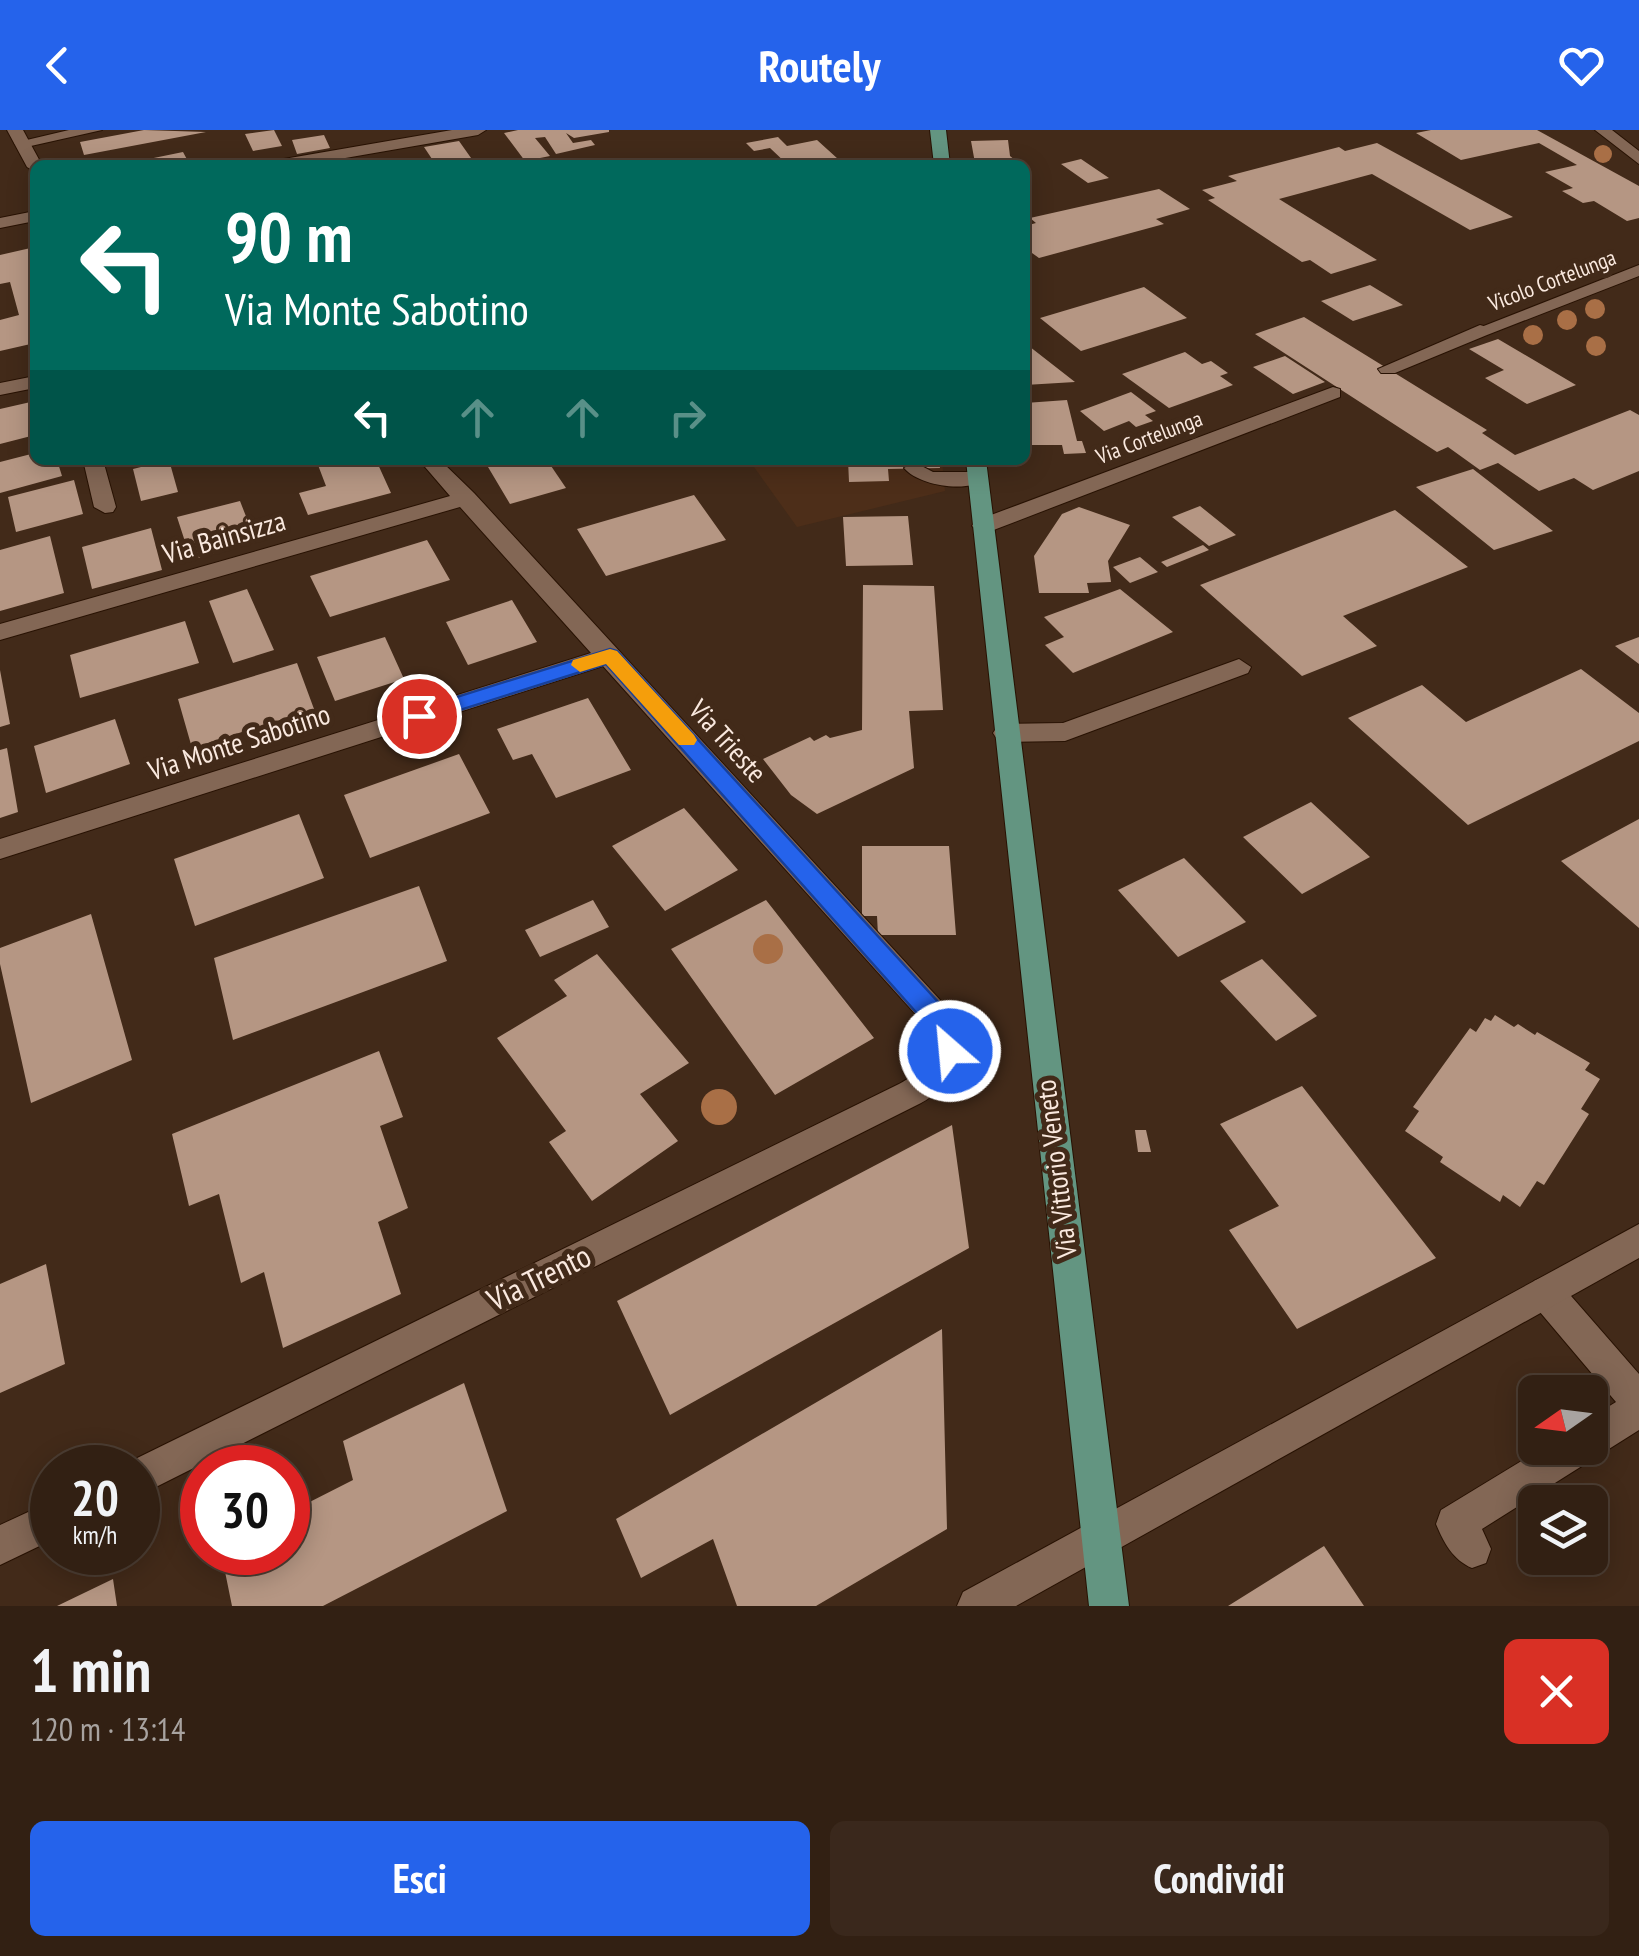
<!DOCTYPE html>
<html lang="it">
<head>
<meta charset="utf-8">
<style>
	body { margin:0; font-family:"PT Sans Narrow",sans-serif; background:#3a281c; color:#f1f3f6; height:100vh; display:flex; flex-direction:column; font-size:38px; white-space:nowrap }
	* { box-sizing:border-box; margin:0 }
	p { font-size:32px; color:#a8a3a0 }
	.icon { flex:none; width:55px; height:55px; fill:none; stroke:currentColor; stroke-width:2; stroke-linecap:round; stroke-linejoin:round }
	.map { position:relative; height:1476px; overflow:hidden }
	.panel { display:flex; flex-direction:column; background:#322013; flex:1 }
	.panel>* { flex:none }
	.banner { position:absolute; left:30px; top:30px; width:1000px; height:305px; border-radius:15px; box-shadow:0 5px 25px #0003,0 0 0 2px #4d3e33; background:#00695c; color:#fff; overflow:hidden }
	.needle { width:65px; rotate:256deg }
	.controls { position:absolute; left:1518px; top:1245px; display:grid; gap:20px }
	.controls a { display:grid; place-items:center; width:90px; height:90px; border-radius:15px; background:#322013; box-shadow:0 5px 25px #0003,0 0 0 2px #4d3e33; font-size:50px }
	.speed { position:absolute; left:30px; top:1315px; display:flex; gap:20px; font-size:50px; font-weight:700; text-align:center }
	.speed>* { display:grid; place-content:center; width:130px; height:130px; border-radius:50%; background:#322013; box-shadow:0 5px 25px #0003,0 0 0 2px #4d3e33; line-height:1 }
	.speed small { font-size:25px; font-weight:400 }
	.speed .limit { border:15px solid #d22; background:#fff; color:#111 }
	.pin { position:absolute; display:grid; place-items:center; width:85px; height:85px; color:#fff; margin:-42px; border:5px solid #fff; border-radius:50%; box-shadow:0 2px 10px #0007 }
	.me { position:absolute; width:110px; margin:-55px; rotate:333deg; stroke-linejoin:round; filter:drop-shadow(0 0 8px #0008) }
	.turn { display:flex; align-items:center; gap:35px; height:210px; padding:0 30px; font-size:45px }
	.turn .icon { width:130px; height:130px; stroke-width:2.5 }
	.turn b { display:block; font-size:70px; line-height:85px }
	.lanes { display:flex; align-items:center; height:95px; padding:0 30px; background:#0003; justify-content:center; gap:50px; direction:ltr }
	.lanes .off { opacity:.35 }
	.round { display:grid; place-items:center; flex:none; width:105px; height:105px; border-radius:15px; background:#3a281c }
	.overview { display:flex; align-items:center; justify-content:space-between; height:170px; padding:0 30px }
	h1 { font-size:60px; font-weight:800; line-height:75px }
	.primary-button { display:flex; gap:20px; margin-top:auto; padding:20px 30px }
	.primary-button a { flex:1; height:115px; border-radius:15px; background:#2563eb; color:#fff; font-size:40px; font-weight:800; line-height:115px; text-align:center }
	.primary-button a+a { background:#3a281c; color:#f1f3f6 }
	header { display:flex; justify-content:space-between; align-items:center; height:130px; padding:0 30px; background:#2563eb; color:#fff; font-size:45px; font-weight:800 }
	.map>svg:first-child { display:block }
	.built { fill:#4d2e19 }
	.building { fill:#b59683 }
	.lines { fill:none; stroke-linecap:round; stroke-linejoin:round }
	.service-casing { stroke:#281203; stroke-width:2 }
	.minor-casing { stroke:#281203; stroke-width:2 }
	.primary-casing { stroke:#281203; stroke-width:2 }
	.service { fill:#836755; fill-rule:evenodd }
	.minor { fill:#836755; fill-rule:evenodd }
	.primary { fill:#639581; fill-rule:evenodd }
	.tree { fill:#a96f46 }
	.route { fill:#2563eb; stroke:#184099; stroke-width:2.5 }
	.slow { fill:#f59e0b }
	.labels { text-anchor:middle; stroke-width:10; stroke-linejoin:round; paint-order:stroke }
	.far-street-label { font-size:22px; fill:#fae9df; stroke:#422a19 }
	.street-label { font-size:28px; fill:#fae9df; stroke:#422a19 }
	.near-street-label { font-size:32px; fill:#fae9df; stroke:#422a19 }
</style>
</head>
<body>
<header><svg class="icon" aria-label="back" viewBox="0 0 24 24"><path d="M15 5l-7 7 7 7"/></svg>Routely<svg class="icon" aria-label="heart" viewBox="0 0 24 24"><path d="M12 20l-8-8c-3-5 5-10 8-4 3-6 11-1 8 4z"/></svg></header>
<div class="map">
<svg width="1639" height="1476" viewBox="0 0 1639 1476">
	<rect width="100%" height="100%" fill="#422a19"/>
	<path class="built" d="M749 330H942L945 361 797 397Z"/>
	<path class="building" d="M144 0 206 2 84 25 80 12Z
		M274 0 282 16 253 21 245 4Z
		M518 0H609V2L574 8 566 3 573 13 591 10 595 15 556 24 545 7 535 8 550 26 525 31 504 3Z
		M1431 0H1537L1639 56V88L1627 91 1594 71 1583 73 1562 61 1573 58 1545 42 1577 35 1539 13 1461 30 1416 3Z
		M324 5 330 18 297 24 292 10Z
		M778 7 787 16 817 10 838 29 825 32 829 35H788L770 18 754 21 746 13Z
		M1008 10 1010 26 1021 35 975 33 971 11Z
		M459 11 476 35H436L424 17Z
		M1377 13 1513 87 1470 100 1372 44 1279 69 1377 130 1331 144 1310 130 1302 132 1208 70 1215 68 1202 60 1237 51 1228 46 1339 17 1345 21Z
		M183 22 190 35H141L139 31Z
		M1081 29 1109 48 1088 53 1061 34Z
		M1159 59 1190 79 1156 89 1164 94 1039 128 1025 118V96L1036 93 1030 88Z
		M35 117V213L0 221V190L19 185 10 152 0 154V125Z
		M1370 155 1403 175 1353 191 1321 171Z
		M1144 157 1187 188 1081 221 1040 188Z
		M1304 187 1487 300 1482 303 1515 325 1630 280 1639 285V341L1593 360 1574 348 1539 361 1498 333 1480 340 1448 317 1437 322 1255 204Z
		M1498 209 1576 255 1527 274 1485 248 1504 240 1469 219Z
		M1025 213 1075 252 1025 255Z
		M1185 222 1202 234 1211 231 1228 243 1220 246 1233 255 1169 278 1122 244Z
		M1285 226 1325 252 1293 264 1253 237Z
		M1131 262 1156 281 1145 285 1153 291 1136 297 1129 291 1104 301 1080 281Z
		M1067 270 1077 311H1082L1086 323 1064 324 1062 315H1025V273Z
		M35 271V305L0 314V279Z
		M35 323V330H57L62 346 0 363V332Z
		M169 330 178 362 141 371 133 339Z
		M338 330H376L391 363 308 385 299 363 326 356 318 335Z
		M514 330H547L566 358 510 374 488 337Z
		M848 330H939L940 338 888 339 889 351 849 352Z
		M1473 339 1553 401 1494 420 1416 357Z
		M74 350 83 384 16 402 8 367Z
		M694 365 726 410 606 446 577 399Z
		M240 371 256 412 191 430 177 387Z
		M1200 376 1236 405 1209 416 1172 387Z
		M1079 377 1130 395 1108 431 1111 452 1087 453 1089 463H1039L1034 426 1062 384Z
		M1395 380 1468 437 1343 486 1377 516 1302 546 1200 455Z
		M908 386 913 435 846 436 843 387Z
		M151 398 162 440 92 459 82 417Z
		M50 406 64 463 0 481V420Z
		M427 410 450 450 330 487 310 446Z
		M1203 415 1209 420 1167 437 1161 432Z
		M1140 427 1158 442 1130 453 1113 437Z
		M863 455 934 456 943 580 909 581 914 638 817 684 791 665 763 629 810 607 814 611 826 605 830 608 862 600Z
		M247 459 274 520 233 533 209 471Z
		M1120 459 1173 502 1073 543 1045 515 1064 507 1044 487Z
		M512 470 537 512 468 535 446 492Z
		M185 491 199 533 80 568 70 525Z
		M385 507 404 549 335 571 317 527Z
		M1639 507V534L1615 516Z
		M297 533 314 579 192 618 178 569Z
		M1581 539 1639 583V611L1468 695 1348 588 1422 555 1466 592Z
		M0 540 10 594 0 597Z
		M588 568 631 640 556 668 532 624 513 630 497 599Z
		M115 589 130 634 46 663 34 616Z
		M7 618 18 682 0 688V620Z
		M459 624 490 683 370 728 344 665Z
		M1311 672 1370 727 1302 764 1243 707Z
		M684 678 738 740 665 781 612 716Z
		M299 684 324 748 195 796 174 729Z
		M1639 689V798L1561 731Z
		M862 716H949L956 805H878L877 786H862Z
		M1184 728 1246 792 1178 827 1118 760Z
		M419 756 447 831 233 910 214 828Z
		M593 770 609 797 540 827 525 800Z
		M766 770 874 908 775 965 671 819Z
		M91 784 132 930 31 973 0 834V818Z
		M597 824 689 933 640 964 678 1011 592 1071 549 1012 566 1001 497 908 567 866 554 850Z
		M1262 829 1317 886 1276 911 1220 851Z
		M1495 885 1514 897 1518 894 1535 905 1537 902 1590 933 1585 940 1600 949 1581 979 1589 984 1544 1055 1537 1051 1520 1077 1503 1065 1500 1072 1440 1032 1443 1027 1405 1001 1419 981 1413 977 1470 898 1476 902 1485 888 1491 891Z
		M379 921 403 987 380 996 408 1078 378 1092 401 1164 283 1218 264 1142 241 1153 219 1064 189 1076 172 1004Z
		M1302 956 1436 1128 1297 1199 1229 1100 1279 1076 1220 994Z
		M952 995 969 1118 670 1285 617 1171Z
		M1135 1000H1146L1151 1022H1138Z
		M46 1134 65 1234 0 1263V1154Z
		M942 1199 947 1399 816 1476H737L713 1409 641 1448 616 1389Z
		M464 1253 507 1381 323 1476H232L221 1422H288V1383L353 1350 343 1311Z
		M1324 1416 1364 1476H1228Z
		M113 1449 117 1476H57Z"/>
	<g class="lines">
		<defs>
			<path id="service" d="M69 0H102L22 18 14 13Z
				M1480 195 1487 197V205L1395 243H1381L1378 239Z
				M83 330H103L116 377 113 382 105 383 94 377Z
				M914 332 933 342H977L987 348C969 364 919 356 904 338Z
				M1239 529 1251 537 1248 543 1065 611 1006 612 997 609 993 603 997 597 1006 594 1063 593Z
				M1546 1146 1558 1151 1639 1244V1300L1482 1399 1491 1419 1486 1433 1472 1438C1453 1430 1444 1413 1436 1394L1441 1380 1543 1318H1590V1288L1616 1272 1534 1175 1529 1163 1534 1151Z"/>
			<path id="minor" d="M7 0H23L42 35H35V42L27 37Z
				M452 0H486L478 5 305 35H270L278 30Z
				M1595 0H1612L1639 21V34Z
				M35 81V91L0 98V88Z
				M1639 135V146L1487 205H1473L1471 201Z
				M35 246V258L0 265V253Z
				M1333 257 1340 259V267L991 401 983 403 972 396 975 391Z
				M419 330H440L474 363 952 883C970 921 957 953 921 973L138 1366V1338H123L125 1334 899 954C926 939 933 928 927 897L603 536 0 729V709L591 523 460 377 0 510V494L450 366Z
				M1639 1094V1128L1016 1476H957L963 1462Z
				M52 1371V1410L0 1435V1395Z"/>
			<path id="primary" d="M930 0H946L950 35H934Z
				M966 330H986L1129 1476H1089Z"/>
		</defs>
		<use href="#service" class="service-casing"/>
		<use href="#minor" class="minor-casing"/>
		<use href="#primary" class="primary-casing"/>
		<use href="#service" class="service"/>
		<use href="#minor" class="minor"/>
		<use href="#primary" class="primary"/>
	</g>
	<g class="tree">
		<circle cx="1603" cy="24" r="9"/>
		<circle cx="1595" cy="179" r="10"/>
		<circle cx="1567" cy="190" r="10"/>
		<circle cx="1533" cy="205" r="10"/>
		<circle cx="1596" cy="216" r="10"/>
		<circle cx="768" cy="819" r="15"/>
		<circle cx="719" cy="977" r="18"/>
	</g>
	<path class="route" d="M610 519 617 521 950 885 962 921 958 929 950 932 941 929 930 898 606 534 419 593 409 586 412 581Z"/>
	<path class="slow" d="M610 519 617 521 694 605 697 610 694 615H679L606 534 580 542 571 535 573 530Z"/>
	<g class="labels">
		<g class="far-street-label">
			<text transform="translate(1552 150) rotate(-21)" y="8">Vicolo Cortelunga</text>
			<text transform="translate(1149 307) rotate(-21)" y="8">Via Cortelunga</text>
		</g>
		<g class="street-label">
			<text transform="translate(224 407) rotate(-16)" y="10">Via Bainsizza</text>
			<text transform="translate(728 611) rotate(48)" y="10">Via Trieste</text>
			<text transform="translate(239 612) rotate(-18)" y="10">Via Monte Sabotino</text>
			<text transform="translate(1056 1039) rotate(-97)" y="10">Via Vittorio Veneto</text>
		</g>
		<g class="near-street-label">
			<text transform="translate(539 1148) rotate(-26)" y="11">Via Trento</text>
		</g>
	</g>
</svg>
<div class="controls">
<a><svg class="needle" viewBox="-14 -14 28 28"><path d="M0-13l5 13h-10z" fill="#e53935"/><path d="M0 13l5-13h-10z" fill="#a8a3a0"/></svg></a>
<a><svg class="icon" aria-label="layers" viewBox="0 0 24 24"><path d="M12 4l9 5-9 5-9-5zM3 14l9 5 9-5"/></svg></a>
</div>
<div class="speed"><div>20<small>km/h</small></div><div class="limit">30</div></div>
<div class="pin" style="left:419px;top:586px;background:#d93025"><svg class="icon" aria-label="arrive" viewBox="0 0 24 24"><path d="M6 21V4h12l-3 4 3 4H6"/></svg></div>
<svg class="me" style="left:950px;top:921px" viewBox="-20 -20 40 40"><circle r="17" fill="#2563eb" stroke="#fff" stroke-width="3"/><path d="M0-11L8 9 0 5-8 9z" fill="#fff"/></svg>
<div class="banner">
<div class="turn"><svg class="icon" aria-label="left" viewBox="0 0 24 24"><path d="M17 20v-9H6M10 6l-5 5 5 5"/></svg><div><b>90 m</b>Via Monte Sabotino</div></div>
<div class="lanes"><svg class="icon" aria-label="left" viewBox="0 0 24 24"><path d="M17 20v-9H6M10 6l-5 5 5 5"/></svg><svg class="icon off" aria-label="ahead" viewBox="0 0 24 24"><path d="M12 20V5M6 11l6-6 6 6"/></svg><svg class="icon off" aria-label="ahead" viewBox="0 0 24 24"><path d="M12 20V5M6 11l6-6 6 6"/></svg><svg class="icon off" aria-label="right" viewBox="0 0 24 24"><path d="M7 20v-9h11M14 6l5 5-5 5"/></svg></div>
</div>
</div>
<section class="panel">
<div class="overview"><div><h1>1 min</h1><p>120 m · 13:14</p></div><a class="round" style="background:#d93025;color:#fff"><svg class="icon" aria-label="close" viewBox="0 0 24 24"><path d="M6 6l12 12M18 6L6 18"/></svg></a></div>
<div class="primary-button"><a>Esci</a><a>Condividi</a></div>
</section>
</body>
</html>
